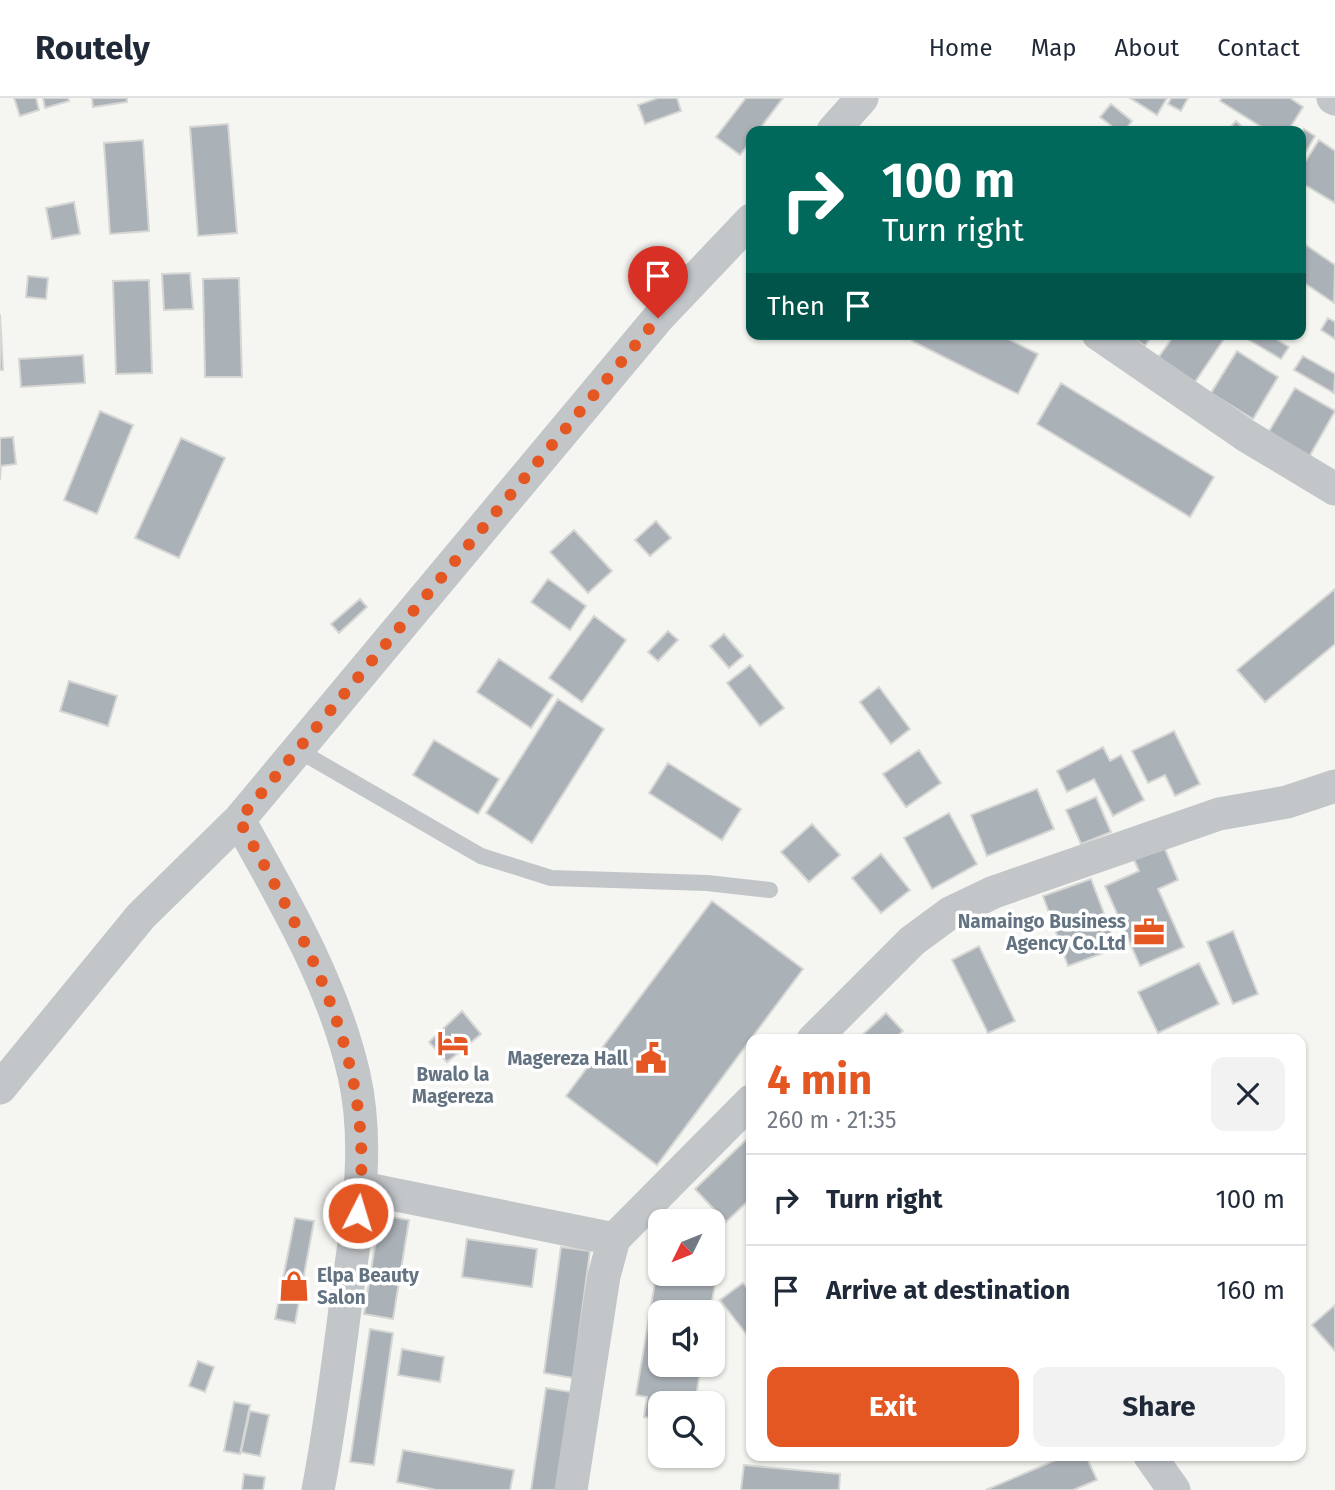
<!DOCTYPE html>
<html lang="en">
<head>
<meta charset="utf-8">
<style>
	body { margin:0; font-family:"Fira Sans",sans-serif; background:#f2f2f3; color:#1f2937; height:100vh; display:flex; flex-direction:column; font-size:26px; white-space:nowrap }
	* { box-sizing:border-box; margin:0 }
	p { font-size:23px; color:#747a83 }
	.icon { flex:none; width:38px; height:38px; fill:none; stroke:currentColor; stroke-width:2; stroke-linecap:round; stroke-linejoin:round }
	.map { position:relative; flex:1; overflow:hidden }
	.drawer { position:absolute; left:746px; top:936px; width:560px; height:427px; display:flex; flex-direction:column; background:#fff; border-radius:14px; box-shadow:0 2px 5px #0004 }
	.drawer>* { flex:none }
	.banner { position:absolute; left:746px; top:28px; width:560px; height:214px; border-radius:14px; box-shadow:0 2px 5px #0004; background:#00695c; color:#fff; overflow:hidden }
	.needle { width:46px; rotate:227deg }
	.fabs { position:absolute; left:648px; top:1111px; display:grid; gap:14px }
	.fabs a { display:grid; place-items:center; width:77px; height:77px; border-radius:14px; background:#fff; box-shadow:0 2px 5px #0004; font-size:35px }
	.pin { position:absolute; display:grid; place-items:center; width:60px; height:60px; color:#fff; margin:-72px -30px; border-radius:50% 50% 50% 0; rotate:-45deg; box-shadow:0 0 7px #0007 }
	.pin .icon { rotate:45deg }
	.me { position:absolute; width:77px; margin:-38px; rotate:5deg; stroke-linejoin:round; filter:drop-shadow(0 0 5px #0008) }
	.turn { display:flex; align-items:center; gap:24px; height:147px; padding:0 21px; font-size:32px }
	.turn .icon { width:91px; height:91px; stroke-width:2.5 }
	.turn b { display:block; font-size:49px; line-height:60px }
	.then { display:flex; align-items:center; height:66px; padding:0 21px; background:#0003; gap:14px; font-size:26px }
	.round { display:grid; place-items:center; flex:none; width:74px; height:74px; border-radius:14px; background:#f2f2f3 }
	.head { display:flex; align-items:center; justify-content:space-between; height:119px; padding:0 21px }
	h1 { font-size:42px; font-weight:700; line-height:52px; color:#e45622 }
	.button { display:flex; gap:14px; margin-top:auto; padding:14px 21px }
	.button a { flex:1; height:80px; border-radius:14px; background:#e45622; color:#fff; font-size:28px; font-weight:700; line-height:80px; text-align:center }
	.button a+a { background:#f2f2f3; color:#1f2937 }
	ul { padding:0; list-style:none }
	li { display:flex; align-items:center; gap:21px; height:91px; padding:0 21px; border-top:2px solid #e0e1e3 }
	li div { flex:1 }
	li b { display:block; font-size:26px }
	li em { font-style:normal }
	header { display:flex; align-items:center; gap:42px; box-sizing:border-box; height:98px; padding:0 35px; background:#fff; border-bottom:2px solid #e0e1e3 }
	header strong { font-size:33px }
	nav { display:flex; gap:38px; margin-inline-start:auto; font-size:24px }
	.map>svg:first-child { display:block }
	.building { fill:#aab1b7; stroke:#d6d6d4; stroke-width:2 }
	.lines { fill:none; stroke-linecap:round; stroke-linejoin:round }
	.lane { stroke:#c2c6c9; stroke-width:16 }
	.street { stroke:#c2c6c9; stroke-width:33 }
	.route { stroke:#e45622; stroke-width:12; stroke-dasharray:0 21.6 }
	.labels { text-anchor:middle; stroke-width:7; stroke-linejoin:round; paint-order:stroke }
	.poi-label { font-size:19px; font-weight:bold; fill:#637382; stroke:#fff; text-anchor:end }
</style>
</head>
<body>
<header>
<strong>Routely</strong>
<nav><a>Home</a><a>Map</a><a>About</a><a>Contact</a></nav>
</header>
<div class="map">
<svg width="1335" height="1392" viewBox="0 0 1335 1392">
	<rect width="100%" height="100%" fill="#f5f5f1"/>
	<path class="building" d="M14 0H36L39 12 20 18Z
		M43 0H68L69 3 45 10Z
		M92 0H127V4L93 9Z
		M658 0H677L681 13 645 26 638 7Z
		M746 0H783L758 33H751V43L740 57 716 39Z
		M1130 0H1167L1157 17Z
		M1171 0H1188L1181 13 1168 6Z
		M1222 0H1290L1303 9 1288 33H1268L1220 3Z
		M1111 6 1132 23 1124 33H1118L1100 19Z
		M1236 23 1247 33H1227Z
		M228 26 237 135 198 138 190 29Z
		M1304 31 1315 38 1300 64V38Z
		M143 42 149 133 110 136 104 45Z
		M1319 42 1335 53V105L1300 84V72Z
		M74 104 80 136 52 141 46 110Z
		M1300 143 1335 167 1334 205 1300 182Z
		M190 175 193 211 164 212 162 176Z
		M28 178 48 180 46 201 26 199Z
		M239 180 242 279H205L203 181Z
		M149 182 152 275 116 276 113 183Z
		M0 216 3 272H0Z
		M1328 220 1335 224V241L1321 232Z
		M916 236H998L1038 256 1018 296 912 243Z
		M1128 236H1153L1145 248Z
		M1175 236H1218L1224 241 1195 284 1158 260Z
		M1250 236H1268L1289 249 1281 261 1247 241Z
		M1237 253 1278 279 1253 321 1211 295Z
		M83 257 85 285 21 289 19 261Z
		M1303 258 1335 276 1334 295 1294 272Z
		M1061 285 1214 379 1190 419 1037 326Z
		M1295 290 1335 313 1309 359 1268 335Z
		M100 313 133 327 97 416 64 402Z
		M13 339 16 366 1 368 0 382V340Z
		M181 340 225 360 179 460 135 440Z
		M656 423 671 440 650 458 635 442Z
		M574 432 612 473 588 495 550 454Z
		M548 481 586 508 570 532 531 504Z
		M1335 491V546L1265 604 1237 572Z
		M360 501 367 509 339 535 331 526Z
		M594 518 626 542 582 604 549 580Z
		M668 533 678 542 658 563 648 554Z
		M724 536 743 558 729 570 710 548Z
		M499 561 553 597 531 630 477 594Z
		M750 567 784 610 760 628 727 585Z
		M69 583 117 598 108 628 60 613Z
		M879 589 910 631 891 646 860 604Z
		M558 601 604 631 532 745 486 715Z
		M1174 633 1200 686 1175 698 1165 677 1148 685 1132 653Z
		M434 642 499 681 478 716 413 677Z
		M1103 649 1110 663 1121 657 1144 702 1113 718 1094 681 1067 694 1057 673Z
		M919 652 941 685 906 709 883 676Z
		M668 665 741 711 722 742 649 695Z
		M1037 691 1054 731 987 758 971 717Z
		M1096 699 1111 734 1081 746 1066 712Z
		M949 715 977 766 932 791 904 740Z
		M812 726 840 757 809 784 781 754Z
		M1162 744 1178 782 1158 791 1184 849 1140 868 1105 788 1139 773 1132 757Z
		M881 756 910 792 881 815 852 780Z
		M1091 781 1117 850 1068 868 1043 798Z
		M712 803 803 871 657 1067 566 998Z
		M1233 833 1258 896 1233 906 1207 844Z
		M979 848 1015 923 988 935 952 862Z
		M1199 865 1219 906 1158 935 1138 894Z
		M462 913 481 936 447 964 429 944Z
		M886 915 903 933 893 942H857Z
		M751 1037V1100L726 1124 695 1091Z
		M380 1117 409 1122 393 1221 364 1216Z
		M295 1120 314 1123 295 1225 275 1221Z
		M467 1141 537 1151 532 1189 462 1179Z
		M561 1149 590 1153 573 1280 544 1275Z
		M658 1166 660 1176H717L710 1214H660V1267H701L695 1305 660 1306V1322L644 1319 647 1299 636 1297Z
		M743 1185 751 1195V1242L720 1202Z
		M1335 1207V1253L1312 1227Z
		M370 1231 393 1235 374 1367 350 1364Z
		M402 1251 444 1259 440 1284 398 1277Z
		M198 1263 214 1269 205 1294 189 1288Z
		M546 1290 571 1294 556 1392H531Z
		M234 1304 250 1307 240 1356 224 1353Z
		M250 1313 269 1317 260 1358 241 1354Z
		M403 1352 514 1372 510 1392H437L397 1384Z
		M1065 1358H1086L1097 1382 1073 1392H986Z
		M744 1367 840 1376 839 1392H741Z
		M244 1376 265 1379 263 1392H242Z"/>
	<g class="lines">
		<path class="lane" d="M296 651 481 758 551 780 707 785 770 792"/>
		<path class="street" d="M1333 0 1335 1
			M833 33 862 0
			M1098 236 1245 337 1335 391
			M239 722C284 803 333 885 354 977 371 1052 356 1129 346 1203 338 1266 330 1330 318 1392
			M813 942 912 843 950 815 994 794 1219 716 1287 704 1335 688
			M0 990 141 818 239 722 658 220 751 122
			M362 1090 614 1141
			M1150 1358 1174 1392
			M571 1392 604 1178 614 1141 751 1003"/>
	</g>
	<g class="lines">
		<path class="route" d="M358 1115C378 967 308 845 239 722L658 220"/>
	</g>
	<defs>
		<symbol id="office-bare" viewBox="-9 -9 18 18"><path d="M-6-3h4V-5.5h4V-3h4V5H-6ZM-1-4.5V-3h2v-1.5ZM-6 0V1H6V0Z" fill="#e45622" stroke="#fff" stroke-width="2.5" paint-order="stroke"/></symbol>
		<symbol id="hotel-bare" viewBox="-9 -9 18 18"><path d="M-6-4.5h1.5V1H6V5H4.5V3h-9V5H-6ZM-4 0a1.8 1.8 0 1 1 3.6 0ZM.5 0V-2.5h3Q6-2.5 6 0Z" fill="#e45622" stroke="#fff" stroke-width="2.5" paint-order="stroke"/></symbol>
		<symbol id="civic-bare" viewBox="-9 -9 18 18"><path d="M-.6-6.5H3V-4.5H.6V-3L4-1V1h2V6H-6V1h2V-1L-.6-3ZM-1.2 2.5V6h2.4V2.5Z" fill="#e45622" stroke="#fff" stroke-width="2.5" paint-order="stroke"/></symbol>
		<symbol id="shop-bare" viewBox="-9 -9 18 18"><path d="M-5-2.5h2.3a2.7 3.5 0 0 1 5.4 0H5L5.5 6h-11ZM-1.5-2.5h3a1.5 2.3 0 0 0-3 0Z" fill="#e45622" stroke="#fff" stroke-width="2.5" paint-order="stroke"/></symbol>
	</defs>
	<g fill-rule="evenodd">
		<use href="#office-bare" x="1127" y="812" width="44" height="44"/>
		<use href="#hotel-bare" x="431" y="923" width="44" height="44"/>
		<use href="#civic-bare" x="629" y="938" width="44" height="44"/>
		<use href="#shop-bare" x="272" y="1166" width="44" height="44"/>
	</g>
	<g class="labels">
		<g class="poi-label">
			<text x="1126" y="830">Namaingo Business<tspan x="1126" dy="22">Agency Co.Ltd</tspan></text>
			<text x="628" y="967">Magereza Hall</text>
			<text x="453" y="983" text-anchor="middle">Bwalo la<tspan x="453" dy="22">Magereza</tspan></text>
			<text x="317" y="1184" text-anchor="start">Elpa Beauty<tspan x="317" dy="22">Salon</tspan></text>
		</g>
	</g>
</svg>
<div class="fabs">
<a><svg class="needle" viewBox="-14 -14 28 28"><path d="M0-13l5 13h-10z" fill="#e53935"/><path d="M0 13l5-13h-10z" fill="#747a83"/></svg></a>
<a><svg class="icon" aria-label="sound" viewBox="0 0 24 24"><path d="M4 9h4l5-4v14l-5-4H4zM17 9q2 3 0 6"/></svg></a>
<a><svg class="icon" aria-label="search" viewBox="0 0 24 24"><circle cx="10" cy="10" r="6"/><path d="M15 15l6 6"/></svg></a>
</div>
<div class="pin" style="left:658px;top:220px;background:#d93025"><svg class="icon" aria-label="arrive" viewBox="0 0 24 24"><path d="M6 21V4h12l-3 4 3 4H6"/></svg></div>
<svg class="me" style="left:358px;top:1115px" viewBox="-20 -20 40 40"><circle r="17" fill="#e45622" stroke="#fff" stroke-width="3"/><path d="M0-11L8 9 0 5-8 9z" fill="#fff"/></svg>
<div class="banner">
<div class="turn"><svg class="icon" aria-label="right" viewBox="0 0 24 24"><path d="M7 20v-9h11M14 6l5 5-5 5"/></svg><div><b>100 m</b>Turn right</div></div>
<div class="then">Then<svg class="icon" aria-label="arrive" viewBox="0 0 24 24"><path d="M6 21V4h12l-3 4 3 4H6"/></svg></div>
</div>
<section class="drawer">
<div class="head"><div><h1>4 min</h1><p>260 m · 21:35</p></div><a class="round"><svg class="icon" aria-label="close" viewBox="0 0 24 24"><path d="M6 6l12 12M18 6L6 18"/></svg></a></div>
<ul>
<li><svg class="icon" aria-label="right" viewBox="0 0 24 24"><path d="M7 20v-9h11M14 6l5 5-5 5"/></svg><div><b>Turn right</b></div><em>100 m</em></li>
<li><svg class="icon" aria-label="arrive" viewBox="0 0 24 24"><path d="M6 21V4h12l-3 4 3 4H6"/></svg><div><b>Arrive at destination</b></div><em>160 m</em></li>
</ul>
<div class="button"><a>Exit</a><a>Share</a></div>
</section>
</div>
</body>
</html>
